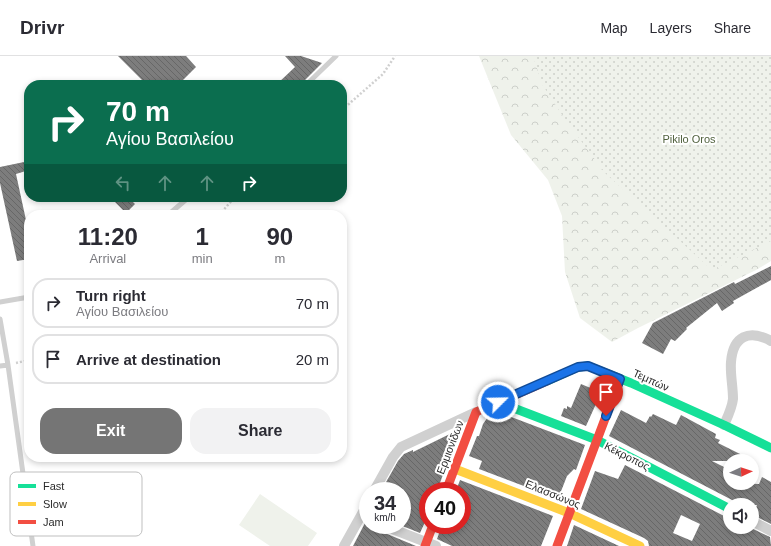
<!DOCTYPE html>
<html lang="en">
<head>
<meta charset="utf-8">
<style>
	body { margin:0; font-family:Arial,sans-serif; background:#f2f2f3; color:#2b2b33; height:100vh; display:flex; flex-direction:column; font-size:15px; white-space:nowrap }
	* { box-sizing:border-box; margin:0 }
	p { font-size:13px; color:#7c7c81 }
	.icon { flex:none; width:22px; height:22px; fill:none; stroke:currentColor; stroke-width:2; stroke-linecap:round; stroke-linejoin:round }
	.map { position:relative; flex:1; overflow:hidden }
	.drawer { position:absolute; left:24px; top:154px; width:323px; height:252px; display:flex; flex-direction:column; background:#fff; border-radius:16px; box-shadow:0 2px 6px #0003 }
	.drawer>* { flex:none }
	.banner { position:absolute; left:24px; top:24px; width:323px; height:122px; border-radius:16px; box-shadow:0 2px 6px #0003; background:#0b6e4f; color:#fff; overflow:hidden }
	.needle { width:26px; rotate:87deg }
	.tools { position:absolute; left:723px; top:398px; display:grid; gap:8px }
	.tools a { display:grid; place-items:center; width:36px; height:36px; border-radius:50%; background:#fff; box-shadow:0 2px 6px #0003; font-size:20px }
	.speed { position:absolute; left:359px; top:426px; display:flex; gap:8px; font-size:20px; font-weight:700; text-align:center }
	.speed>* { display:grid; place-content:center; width:52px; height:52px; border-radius:50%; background:#fff; box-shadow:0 2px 6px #0003; line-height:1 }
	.speed small { font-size:10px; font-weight:400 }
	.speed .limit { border:6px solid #d22; background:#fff; color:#111 }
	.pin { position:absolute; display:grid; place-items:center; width:34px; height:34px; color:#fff; margin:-41px -17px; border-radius:50% 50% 50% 0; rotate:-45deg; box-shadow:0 0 4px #0007 }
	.pin .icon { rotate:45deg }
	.me { position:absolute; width:44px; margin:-22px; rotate:67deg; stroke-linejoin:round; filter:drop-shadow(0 0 3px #0008) }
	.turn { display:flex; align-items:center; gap:14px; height:84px; padding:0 16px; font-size:18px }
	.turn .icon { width:52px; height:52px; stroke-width:2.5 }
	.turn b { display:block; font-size:28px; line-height:34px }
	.lanes { display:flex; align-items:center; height:38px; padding:0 16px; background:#0003; justify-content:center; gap:20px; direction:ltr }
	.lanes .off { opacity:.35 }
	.eta { display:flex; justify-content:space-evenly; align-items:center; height:68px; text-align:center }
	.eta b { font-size:24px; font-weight:600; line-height:28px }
	.button { display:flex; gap:8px; margin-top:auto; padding:8px 16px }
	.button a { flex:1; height:46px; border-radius:16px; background:#757575; color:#fff; font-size:16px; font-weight:600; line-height:46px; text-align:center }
	.button a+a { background:#f2f2f3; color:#2b2b33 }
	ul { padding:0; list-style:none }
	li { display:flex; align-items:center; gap:12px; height:50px; margin:0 8px 6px; padding:0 8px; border:2px solid #e1e1e2; border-radius:16px }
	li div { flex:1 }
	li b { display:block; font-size:15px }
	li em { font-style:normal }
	header { display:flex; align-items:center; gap:24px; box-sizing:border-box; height:56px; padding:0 20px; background:#fff; border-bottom:1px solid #e1e1e2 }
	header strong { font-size:19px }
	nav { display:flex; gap:22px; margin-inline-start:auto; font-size:14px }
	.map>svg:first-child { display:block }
	.green { fill:#eff2eb }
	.forest { fill:url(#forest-crowns) }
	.park { fill:url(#park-dots) }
	.building { fill:url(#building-back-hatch); fill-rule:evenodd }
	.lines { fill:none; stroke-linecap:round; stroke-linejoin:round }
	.path { stroke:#d0d0d0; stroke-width:2.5; stroke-dasharray:2 2; stroke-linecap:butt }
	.lane { stroke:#d0d0d0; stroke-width:5 }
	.street { stroke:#d0d0d0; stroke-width:10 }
	.fast { stroke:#16e098; stroke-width:9 }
	.slow { stroke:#ffcf43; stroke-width:9 }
	.jam { stroke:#f24e42; stroke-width:9 }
	.route-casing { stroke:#114b97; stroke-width:10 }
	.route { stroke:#1a73e8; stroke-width:7 }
	.labels { text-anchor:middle; stroke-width:4; stroke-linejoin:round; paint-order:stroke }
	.park-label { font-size:11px; fill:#51623e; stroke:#fff }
	.street-label { font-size:11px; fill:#2b2b2b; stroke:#fff }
	.key { fill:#fff; stroke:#bfbfbf; stroke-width:1 }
	.key-label { font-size:11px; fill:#2b2b2b }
</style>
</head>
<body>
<header>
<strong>Drivr</strong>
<nav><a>Map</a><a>Layers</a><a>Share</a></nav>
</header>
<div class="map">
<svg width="771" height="490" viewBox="0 0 771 490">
	<defs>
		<pattern id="forest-crowns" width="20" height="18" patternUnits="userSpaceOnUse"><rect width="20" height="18" fill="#eff2eb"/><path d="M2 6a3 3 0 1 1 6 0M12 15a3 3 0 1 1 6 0" fill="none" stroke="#cdd0ca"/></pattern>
		<pattern id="park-dots" width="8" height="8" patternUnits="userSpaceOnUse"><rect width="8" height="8" fill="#eff2eb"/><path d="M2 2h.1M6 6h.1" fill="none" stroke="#cdd0ca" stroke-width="1.8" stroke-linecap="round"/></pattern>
		<pattern id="building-back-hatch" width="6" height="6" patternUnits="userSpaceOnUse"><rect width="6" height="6" fill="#7d7d7d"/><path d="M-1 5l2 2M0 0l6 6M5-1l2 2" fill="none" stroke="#676767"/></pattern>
	</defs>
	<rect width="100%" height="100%" fill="#fff"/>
	<path class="green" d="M260 438 317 477 308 490H270L239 469Z"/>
	<path class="forest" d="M479 0H650L771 92V205L756 214 638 272 612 286 580 262 565 216 562 160 548 124 511 79Z"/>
	<path class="park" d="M533 0H771V185L712 214 605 117 564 62 542 28Z"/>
	<path class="building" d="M118 0H186L196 11 178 29H147Z
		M285 0H301L322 7 300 29H276L295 11Z
		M29 105V114L16 118 29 178V203L17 205 0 127V111Z
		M110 141H128L135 148 126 157Z
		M771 210V224L733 245 734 247 722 255 717 247 686 272 687 273 675 285 671 283 663 298 642 287 653 267 734 226 735 228Z
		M581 328 600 336 598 338 600 339 586 370 561 360 564 352 567 353V350L571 352Z
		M621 354 646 367 650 360 651 361 653 358 676 369 681 359 716 378 715 382 720 384 718 387 754 405H712L730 414V427L759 428 762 421 771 426V468L753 459 757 449H738L734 445 609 380Z
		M501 357 585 389 576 414 574 413 567 420 558 443 479 413 482 405 469 400 477 380H479L483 368 488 361 500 359Z
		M458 374 459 375 437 435H428V462L425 466 420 477 400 469H402V435H381L398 405 404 398 413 394V396Z
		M625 409 726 461 730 462V471H749L770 481 771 490H649L648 485 644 482 581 453 595 415 618 423ZM681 459 700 468 692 485 673 477Z
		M460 424 553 460 541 490H452L437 483 442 469H462V435H456Z
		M365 467 368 469H376L377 473 380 475 416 490H353Z
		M574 469 619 490H567Z"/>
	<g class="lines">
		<path class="path" d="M342 54 383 18 395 0
			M219 159 235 141
			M16 307 29 304"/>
		<path class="lane" d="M306 29 336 0
			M168 159 189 141
			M0 246 29 241
			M0 263 8 309 33 490
			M0 310 8 309"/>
		<path class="street" d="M724 369C728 360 732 352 733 343 733 330 730 318 731 306 733 280 749 273 771 285
			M374 435 393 401 401 391 476 356
			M752 465 771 475
			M382 469 436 490
			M344 490 368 447"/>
		<path class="fast" d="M547 325 578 311 588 310 631 327 724 369 771 392
			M498 346 597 384 730 453"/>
		<path class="slow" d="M455 413 569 457 640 490"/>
		<path class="jam" d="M446 435 476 356 547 325
			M425 490 433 469
			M557 490 620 323"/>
	</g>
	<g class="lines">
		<defs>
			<path id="route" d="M498 346 578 311 588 310 620 323 606 360"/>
		</defs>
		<use href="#route" class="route-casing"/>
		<use href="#route" class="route"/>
	</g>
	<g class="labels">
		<g class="park-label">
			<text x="689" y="87">Pikilo Oros</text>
		</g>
		<g class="street-label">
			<text transform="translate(651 324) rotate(24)" y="4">Τεμπών</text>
			<text transform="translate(450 391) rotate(-69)" y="4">Ερμιονίδων</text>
			<text transform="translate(627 400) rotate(27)" y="4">Κέκροπος</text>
			<text transform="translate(553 438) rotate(22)" y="4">Ελασσώνος</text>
		</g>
	</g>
	<rect x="10" y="416" width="132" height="64" rx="6" class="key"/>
	<rect x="18" y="428" width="18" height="4" fill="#16e098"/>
	<rect x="18" y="446" width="18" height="4" fill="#ffcf43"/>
	<rect x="18" y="464" width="18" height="4" fill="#f24e42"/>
	<g class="key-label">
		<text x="43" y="434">Fast</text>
		<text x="43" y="452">Slow</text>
		<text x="43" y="470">Jam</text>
	</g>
</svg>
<div class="tools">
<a><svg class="needle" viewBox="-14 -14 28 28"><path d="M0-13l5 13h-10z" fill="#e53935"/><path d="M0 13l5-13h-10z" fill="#7c7c81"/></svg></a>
<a><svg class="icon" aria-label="sound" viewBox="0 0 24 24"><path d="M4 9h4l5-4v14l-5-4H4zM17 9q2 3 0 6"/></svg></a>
</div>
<div class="speed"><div>34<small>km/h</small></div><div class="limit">40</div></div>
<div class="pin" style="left:606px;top:360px;background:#d93025"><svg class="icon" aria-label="arrive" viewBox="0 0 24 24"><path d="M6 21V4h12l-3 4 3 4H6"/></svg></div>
<svg class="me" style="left:498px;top:346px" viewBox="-20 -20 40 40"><circle r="17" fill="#1a73e8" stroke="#fff" stroke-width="3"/><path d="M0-11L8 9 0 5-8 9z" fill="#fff"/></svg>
<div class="banner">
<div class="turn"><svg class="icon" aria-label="right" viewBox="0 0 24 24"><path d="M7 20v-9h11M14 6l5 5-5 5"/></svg><div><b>70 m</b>Αγίου Βασιλείου</div></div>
<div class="lanes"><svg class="icon off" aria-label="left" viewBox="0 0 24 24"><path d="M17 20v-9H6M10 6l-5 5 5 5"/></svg><svg class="icon off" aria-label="ahead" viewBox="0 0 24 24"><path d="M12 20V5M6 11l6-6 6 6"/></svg><svg class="icon off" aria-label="ahead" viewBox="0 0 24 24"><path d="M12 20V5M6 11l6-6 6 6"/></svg><svg class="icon" aria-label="right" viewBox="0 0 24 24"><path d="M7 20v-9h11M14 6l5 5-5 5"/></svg></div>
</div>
<section class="drawer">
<div class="eta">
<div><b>11:20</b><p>Arrival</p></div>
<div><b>1</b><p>min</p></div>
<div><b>90</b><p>m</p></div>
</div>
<ul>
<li><svg class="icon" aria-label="right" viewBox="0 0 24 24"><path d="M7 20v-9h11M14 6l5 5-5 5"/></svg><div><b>Turn right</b><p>Αγίου Βασιλείου</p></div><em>70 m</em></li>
<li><svg class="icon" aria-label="arrive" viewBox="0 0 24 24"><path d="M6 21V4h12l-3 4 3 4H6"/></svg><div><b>Arrive at destination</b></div><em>20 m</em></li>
</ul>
<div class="button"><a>Exit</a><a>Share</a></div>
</section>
</div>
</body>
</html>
